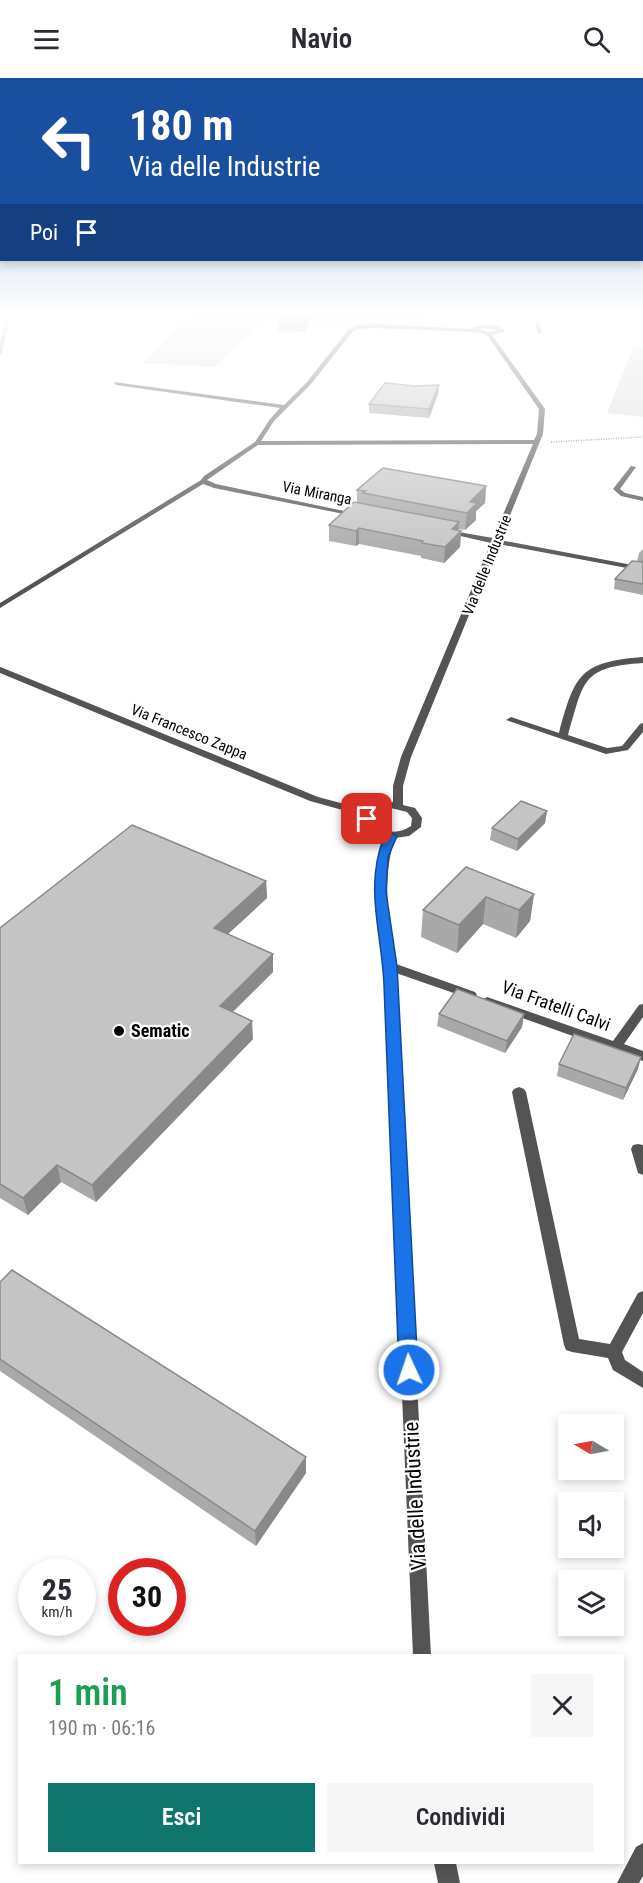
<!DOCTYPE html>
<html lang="it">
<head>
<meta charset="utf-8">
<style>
	body { margin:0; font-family:"Roboto Condensed",sans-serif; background:#f7f7f7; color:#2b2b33; height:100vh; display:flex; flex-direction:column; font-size:22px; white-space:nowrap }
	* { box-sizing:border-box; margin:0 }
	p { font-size:20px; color:#7c7c81 }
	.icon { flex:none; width:33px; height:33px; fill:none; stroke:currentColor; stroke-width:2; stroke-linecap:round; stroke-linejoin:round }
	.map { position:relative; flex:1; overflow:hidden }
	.details { position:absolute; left:18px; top:1576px; width:606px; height:210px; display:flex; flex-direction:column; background:#fff; border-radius:0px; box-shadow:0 3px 9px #0003 }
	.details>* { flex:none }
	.banner { position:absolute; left:0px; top:0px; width:644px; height:183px; box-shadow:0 3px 9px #0003; background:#1a4fa0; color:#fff; overflow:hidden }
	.needle { width:39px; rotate:280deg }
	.fabs { position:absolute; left:558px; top:1336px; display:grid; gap:12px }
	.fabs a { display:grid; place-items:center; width:66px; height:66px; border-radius:0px; background:#fff; box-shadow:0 3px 9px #0003; font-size:30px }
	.speed { position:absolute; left:18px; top:1480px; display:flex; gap:12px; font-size:30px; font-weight:700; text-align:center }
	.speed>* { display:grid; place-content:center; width:78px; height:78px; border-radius:50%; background:#fff; box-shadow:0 3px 9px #0003; line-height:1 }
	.speed small { font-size:15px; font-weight:400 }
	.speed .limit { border:9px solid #d22; background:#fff; color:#111 }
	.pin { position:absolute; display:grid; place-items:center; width:51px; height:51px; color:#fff; margin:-26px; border-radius:12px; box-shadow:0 3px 9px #0006 }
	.me { position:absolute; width:66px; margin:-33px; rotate:357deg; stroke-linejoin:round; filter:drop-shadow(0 0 4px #0008) }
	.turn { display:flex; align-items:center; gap:21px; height:126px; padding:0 30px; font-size:27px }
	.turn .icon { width:78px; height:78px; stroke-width:2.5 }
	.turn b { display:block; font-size:42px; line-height:51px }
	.then { display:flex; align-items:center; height:57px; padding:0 30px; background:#0003; gap:12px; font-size:22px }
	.round { display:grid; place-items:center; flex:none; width:63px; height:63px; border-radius:0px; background:#f7f7f7 }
	.headline { display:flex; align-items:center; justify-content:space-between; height:102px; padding:0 30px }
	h1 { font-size:36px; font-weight:600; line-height:45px; color:#1e9e55 }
	.action { display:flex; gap:12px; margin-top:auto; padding:12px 30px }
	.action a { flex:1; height:69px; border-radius:0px; background:#0f766e; color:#fff; font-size:24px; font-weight:600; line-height:69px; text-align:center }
	.action a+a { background:#f7f7f7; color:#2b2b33 }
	header { display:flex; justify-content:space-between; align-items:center; height:78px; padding:0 30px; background:#fff; font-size:27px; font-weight:600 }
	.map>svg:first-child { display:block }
	.green { fill:#dbdbdb }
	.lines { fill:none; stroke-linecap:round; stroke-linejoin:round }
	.stream { stroke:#a2a2a2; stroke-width:4 }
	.path { stroke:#767676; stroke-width:1.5; stroke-dasharray:1 1.5; stroke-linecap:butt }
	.lane { fill:#545454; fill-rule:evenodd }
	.street { fill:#545454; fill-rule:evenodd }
	.wall { fill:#a9a9a9 }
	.shaded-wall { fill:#898989 }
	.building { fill:#c4c4c4; stroke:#898989; stroke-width:1.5 }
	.route { fill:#1a73e8; stroke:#114b97; stroke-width:1.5 }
	.poi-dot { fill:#000; stroke:#fff; stroke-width:2 }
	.labels { text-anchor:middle; stroke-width:4.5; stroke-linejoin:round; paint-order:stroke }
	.far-street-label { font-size:15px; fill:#000; stroke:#fff }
	.street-label { font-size:18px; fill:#000; stroke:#fff }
	.poi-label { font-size:18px; font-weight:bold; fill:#000; stroke:#fff; text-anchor:start }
	.near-street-label { font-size:21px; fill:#000; stroke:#fff }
</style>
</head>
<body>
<header><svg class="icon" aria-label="menu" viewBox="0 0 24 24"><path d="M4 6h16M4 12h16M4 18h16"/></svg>Navio<svg class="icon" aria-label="search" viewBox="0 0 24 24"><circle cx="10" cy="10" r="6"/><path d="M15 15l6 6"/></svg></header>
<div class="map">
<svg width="643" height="1805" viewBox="0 0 643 1805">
	<rect width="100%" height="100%" fill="#fff"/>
	<path class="green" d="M192 236H275V241H374L376 245 415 247 261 244 215 289 143 285Z
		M634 268 643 269V339L607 335Z"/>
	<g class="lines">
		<path class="stream" d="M0 275 7 242"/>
		<path class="path" d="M551 364 643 359"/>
		<path class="lane" d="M535 246H539L542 255H538Z"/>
		<path class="street" d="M374 246 473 251 474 249C485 246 494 245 504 252V254L492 257 545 331 543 356 500 462 643 489V493L498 466 411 679 403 708V727L415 730 422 740 421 749 409 758 395 760C381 803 389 843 396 886L475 914 477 917 471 921 396 895 431 1578H413L384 888C377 844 370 803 385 759L367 752 362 741 364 738 310 723 0 595V589L3 590 318 719 367 732 376 727 393 724V708L401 679 491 465 443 454 447 452 493 460 533 366 258 367 207 402 216 406 363 437 359 439 214 410 203 406 0 530V525L201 402 204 398 255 364 270 341 280 330 116 307 114 304 284 327 307 304 349 251 358 247ZM374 250 477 254 487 257 539 331 537 356 534 362 261 363 274 343 311 306 353 253 359 251ZM484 250 498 252 488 254 478 251ZM391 730 407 734 412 740 411 748C399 756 388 755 375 748L372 741C376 733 383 731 391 730Z
			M631 388 636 389 620 411 625 415 643 419V423L621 418 613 411Z
			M643 579V585C581 589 584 603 568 657L607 670 622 668 640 646 643 645V654L628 672 606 676 506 642 511 639 559 655C575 596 580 584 643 579Z
			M487 919 613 963 639 927 643 926V939L624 966 643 973V983L483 926 481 923Z
			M519 1009 524 1011 526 1014 579 1261 610 1266 638 1215 643 1213V1235L622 1274 625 1282 643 1294V1310L613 1292 608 1280 572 1274 566 1272 564 1267 512 1014 514 1011Z
			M638 1066 643 1067V1097L638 1095 631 1071 633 1067Z
			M643 1765V1798L639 1805H617L636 1769Z
			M434 1785H456L460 1805H438Z"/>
	</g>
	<path class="wall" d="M278 236H424V239L311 238 304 254 278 253Z
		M439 307 438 316 429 340 369 335V326L414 308Z
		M486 408 485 425 476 433V442L465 452 458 451V453H461L460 469 444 485 421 480V478L359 466 356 468 329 463V447L357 425V412Z
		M643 471V517L614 511 615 501 637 483 639 475Z
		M547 733 545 745 517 773 490 762 492 750Z
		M466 789 534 816 530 843 516 860 483 846 457 875 421 859 423 832Z
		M266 803 267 820 228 856 273 876V894L233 934 253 961 96 1124 61 1104 28 1137 0 1120V850Z
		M439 936H524L522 949 505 975 437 948Z
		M559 986 638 991 623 1022 557 998Z
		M0 1204 306 1395 256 1468 0 1293Z"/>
	<path class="shaded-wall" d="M306 236H311V238L304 254V240Z
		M439 307 438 316 429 340V331Z
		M486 408 485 425 476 433V442L465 452 467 435 470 424Z
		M459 444 458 456 461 453 460 469 444 485 445 469 452 451Z
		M359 450V466L356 468V453Z
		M547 733 545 745 517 773 518 761Z
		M266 803 267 820 215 868 214 850Z
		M534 816 530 843 516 860 519 832Z
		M486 819 483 846 457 875 459 847Z
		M273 876V894L221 945 220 928Z
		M524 936 522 949 505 975 507 963Z
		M252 943 253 961 96 1124 92 1107Z
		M641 979 638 991 623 1022 626 1010Z
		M57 1087 61 1104 28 1137 23 1120Z
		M306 1379V1395L256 1468 255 1453Z"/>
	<path class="building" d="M278 236H306L304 240 278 239Z
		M385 305 414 308 439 307 429 331 369 326Z
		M383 390 486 408 470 424 477 425 467 435 363 415 366 413 357 412Z
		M354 424 459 444 452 451 461 453 445 469 422 465 423 463 359 450 356 453 329 447Z
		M632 483 643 484V506L615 501Z
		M521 723 547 733 518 761 492 750Z
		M132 747 266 803 214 850 273 876 220 928 252 943 92 1107 57 1087 23 1120 0 1106V850Z
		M466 789 534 816 519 832 486 819 459 847 423 832Z
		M457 911 524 936 507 963 439 936Z
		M574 956 641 979 626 1010 559 986Z
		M12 1192 306 1379 255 1453 0 1281V1204Z"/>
	<linearGradient id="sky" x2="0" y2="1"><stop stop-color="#8cadcc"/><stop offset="0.48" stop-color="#fff"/><stop offset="1" stop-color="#fff" stop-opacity="0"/></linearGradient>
	<rect width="643" height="489" fill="url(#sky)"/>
	<path class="route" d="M367 737 371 738 376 748 397 758 388 779 386 814 397 888 418 1292 415 1298 409 1301 402 1298 399 1292C394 1164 389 1035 384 907 382 855 364 809 384 759L367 753 361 741Z"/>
	<circle class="poi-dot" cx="119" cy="953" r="6"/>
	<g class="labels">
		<g class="far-street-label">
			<text transform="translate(317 415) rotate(11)" y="5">Via Miranga</text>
			<text transform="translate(487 487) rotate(-68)" y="5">Via delle Industrie</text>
			<text transform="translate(189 654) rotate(22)" y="5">Via Francesco Zappa</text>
		</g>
		<g class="street-label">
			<text transform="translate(556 928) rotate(20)" y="6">Via Fratelli Calvi</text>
		</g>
		<g class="poi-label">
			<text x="131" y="959">Sematic</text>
		</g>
		<g class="near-street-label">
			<text transform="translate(415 1418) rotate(-93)" y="7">Via delle Industrie</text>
		</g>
	</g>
</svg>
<div class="fabs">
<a><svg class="needle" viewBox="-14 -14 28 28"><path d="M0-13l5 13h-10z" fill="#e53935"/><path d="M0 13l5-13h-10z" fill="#7c7c81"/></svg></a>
<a><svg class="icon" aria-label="sound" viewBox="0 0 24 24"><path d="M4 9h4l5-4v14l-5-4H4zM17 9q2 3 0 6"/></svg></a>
<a><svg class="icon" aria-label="layers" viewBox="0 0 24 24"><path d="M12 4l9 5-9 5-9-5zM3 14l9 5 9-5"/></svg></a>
</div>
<div class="speed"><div>25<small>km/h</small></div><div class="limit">30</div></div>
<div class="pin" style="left:367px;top:741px;background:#d93025"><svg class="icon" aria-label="arrive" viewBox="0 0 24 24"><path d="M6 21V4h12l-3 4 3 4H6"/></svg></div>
<svg class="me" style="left:409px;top:1292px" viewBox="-20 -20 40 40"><circle r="17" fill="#1a73e8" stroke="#fff" stroke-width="3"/><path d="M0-11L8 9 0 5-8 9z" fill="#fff"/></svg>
<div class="banner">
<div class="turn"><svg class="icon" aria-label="left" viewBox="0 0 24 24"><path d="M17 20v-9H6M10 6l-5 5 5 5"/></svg><div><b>180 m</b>Via delle Industrie</div></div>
<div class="then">Poi<svg class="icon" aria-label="arrive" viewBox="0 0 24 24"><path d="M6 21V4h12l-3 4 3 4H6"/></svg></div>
</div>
<section class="details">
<div class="headline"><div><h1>1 min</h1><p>190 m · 06:16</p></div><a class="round"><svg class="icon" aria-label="close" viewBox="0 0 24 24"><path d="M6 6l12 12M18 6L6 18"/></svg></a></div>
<div class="action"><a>Esci</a><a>Condividi</a></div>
</section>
</div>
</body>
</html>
